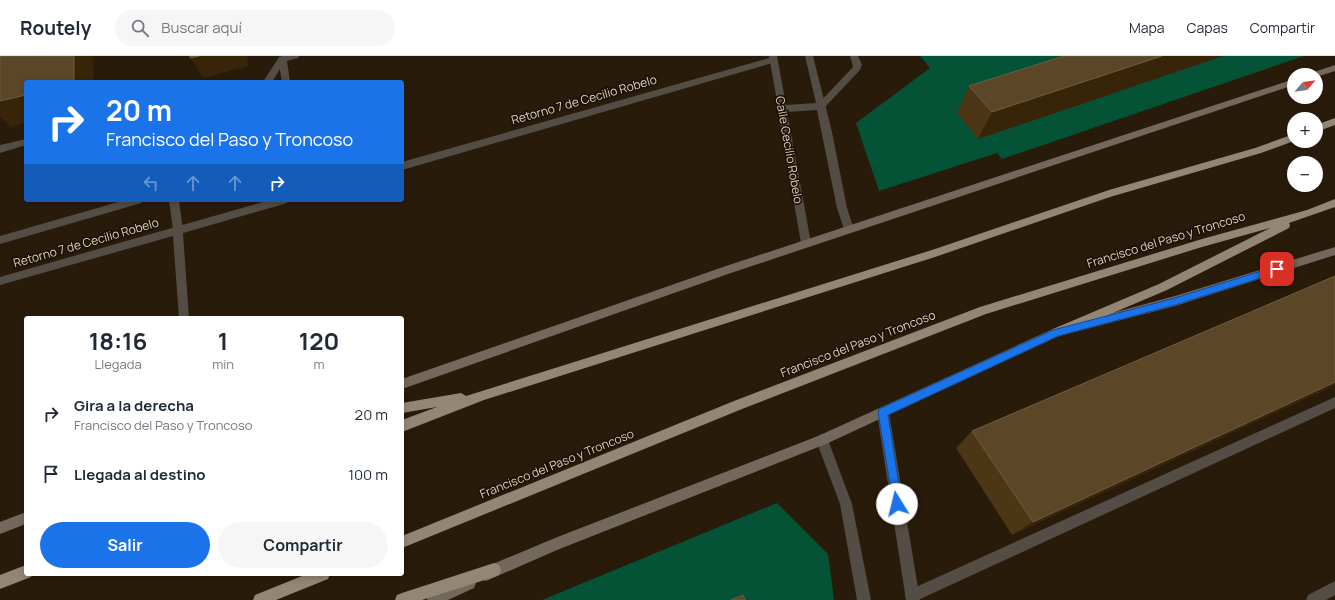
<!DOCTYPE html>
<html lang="es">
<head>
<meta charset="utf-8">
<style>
	body { margin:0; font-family:Manrope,sans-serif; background:#f6f6f7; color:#1f2937; height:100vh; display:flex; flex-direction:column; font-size:15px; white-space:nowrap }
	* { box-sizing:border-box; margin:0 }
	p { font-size:13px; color:#747a83 }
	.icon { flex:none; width:22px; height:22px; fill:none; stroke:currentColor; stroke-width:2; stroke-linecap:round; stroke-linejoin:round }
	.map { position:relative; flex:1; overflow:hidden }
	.panel { position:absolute; left:24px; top:260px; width:380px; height:260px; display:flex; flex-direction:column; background:#fff; border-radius:4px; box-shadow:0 2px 6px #0003 }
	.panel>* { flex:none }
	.hud { position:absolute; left:24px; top:24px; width:380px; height:122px; border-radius:4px; box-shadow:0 2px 6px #0003; background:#1a73e8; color:#fff; overflow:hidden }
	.needle { width:26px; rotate:62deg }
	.fabs { position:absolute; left:1287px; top:12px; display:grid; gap:8px }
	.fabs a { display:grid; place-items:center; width:36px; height:36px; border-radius:50%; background:#fff; box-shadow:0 2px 6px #0003; font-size:20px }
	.pin { position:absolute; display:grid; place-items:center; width:34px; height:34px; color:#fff; margin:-17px; border-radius:8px; box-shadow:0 2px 6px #0006 }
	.me { position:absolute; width:44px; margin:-22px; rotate:351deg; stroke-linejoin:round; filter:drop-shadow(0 0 3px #0008) }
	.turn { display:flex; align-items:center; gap:14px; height:84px; padding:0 16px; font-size:18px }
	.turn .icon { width:52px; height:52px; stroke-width:2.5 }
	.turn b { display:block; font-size:28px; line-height:34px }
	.lanes { display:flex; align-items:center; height:38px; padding:0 16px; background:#0003; justify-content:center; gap:20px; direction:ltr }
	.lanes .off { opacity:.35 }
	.eta { display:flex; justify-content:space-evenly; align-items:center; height:68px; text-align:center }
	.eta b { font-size:24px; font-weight:700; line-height:28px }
	.primary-button { display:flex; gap:8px; margin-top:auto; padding:8px 16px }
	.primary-button a { flex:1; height:46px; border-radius:24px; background:#1a73e8; color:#fff; font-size:16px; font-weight:700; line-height:46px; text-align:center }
	.primary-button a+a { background:#f6f6f7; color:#1f2937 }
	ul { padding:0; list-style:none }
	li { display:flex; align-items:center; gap:12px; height:60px; padding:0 16px }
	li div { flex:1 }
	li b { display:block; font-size:15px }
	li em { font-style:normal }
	header { display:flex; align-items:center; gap:24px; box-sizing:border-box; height:56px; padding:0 20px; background:#fff; border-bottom:1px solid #e0e1e3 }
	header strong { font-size:19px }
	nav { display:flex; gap:22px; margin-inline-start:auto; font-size:14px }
	.search { width:280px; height:36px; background:#f6f6f7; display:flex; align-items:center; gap:10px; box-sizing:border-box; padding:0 14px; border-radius:22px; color:#747a83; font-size:15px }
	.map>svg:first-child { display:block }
	.green { fill:#055336 }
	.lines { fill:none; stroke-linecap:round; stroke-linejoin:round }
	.service { fill:#544d45; fill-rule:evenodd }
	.pedestrian { fill:#544d45; fill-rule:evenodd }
	.minor { fill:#544d45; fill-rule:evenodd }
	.tertiary { fill:#544d45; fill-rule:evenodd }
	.secondary { fill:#72685b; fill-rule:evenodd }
	.trunk { fill:#948674; fill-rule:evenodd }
	.wall { fill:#4c3615 }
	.shaded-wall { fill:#372409 }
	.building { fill:#5b4728; stroke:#6f5c41 }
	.route { fill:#1a73e8; stroke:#114b97 }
	.labels { text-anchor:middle; stroke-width:3.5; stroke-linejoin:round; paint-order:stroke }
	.street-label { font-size:12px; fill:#dad2c7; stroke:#1e1203 }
</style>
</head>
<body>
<header>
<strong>Routely</strong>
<div class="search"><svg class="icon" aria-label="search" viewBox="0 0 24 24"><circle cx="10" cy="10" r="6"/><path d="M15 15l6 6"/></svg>Buscar aquí</div>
<nav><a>Mapa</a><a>Capas</a><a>Compartir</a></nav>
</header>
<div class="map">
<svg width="1335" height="544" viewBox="0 0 1335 544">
	<rect width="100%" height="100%" fill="#281b0a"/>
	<path class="green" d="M920 0H1304L1002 103 997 97 879 135 856 67 930 12Z
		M777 447 828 498 834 544H542Z"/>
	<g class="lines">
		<path class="service" d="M850 0H858L862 9 860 14 824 52H818L816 50 818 48 853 11Z
			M125 144H143L141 147 138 148 0 188V180Z
			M169 144H179L183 174 182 177H174L173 174Z
			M1335 341V352L918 544H907L905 540 907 535Z"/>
		<path class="pedestrian" d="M282 0 286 3 272 26H261L265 23 279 1Z
			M26 83V89L0 97V89Z"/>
		<path class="minor" d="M282 0H299L298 2 287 5 290 26H282L278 3Z
			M773 1 777 4 776 6 402 114V106Z
			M270 144H289L287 147 284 148 183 177 189 262H179L173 180 0 229V221Z
			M1335 525V539L1326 544H1306L1308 539Z"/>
		<path class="tertiary" d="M769 0H777L786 49 816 47 805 0H813L832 76 847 152 854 173 853 176H845L837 152 817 54 787 56 811 187 810 190 806 191 802 190 801 187 778 55 776 53 778 51Z
			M883 352 887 353 889 357 920 544H906L877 357 879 353Z
			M822 378 826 380 828 384 852 448 871 544H857L840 448 816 384 818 380Z"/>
		<path class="secondary" d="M1335 9V15L1316 21V19H1310L1311 17Z
			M1294 23V29L728 218 402 333V323L726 210Z
			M1335 191V199L1175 250 1059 280 826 388 557 494 486 525 481 523 479 518 481 513 555 482 818 380 1053 273 1175 240Z
			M26 456V468L0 478V466Z
			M469 520 474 522 476 527 474 532 448 544H427L429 539Z"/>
		<path class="trunk" d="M1335 62V69L1316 76V69Z
			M1294 78V85L1261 97 1110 141 935 201 484 344 402 376V364L437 351 402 357V347L461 337 466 340 935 193 1109 134 1255 92Z
			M1335 143V151L1289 167 1290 169 1289 172 1167 234 1061 279 1057 281 1053 279 1051 276 1053 273 1159 228 1270 172 1202 191 986 258 742 353 402 492V480L734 345 980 251 1202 183 1307 154Z
			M494 507 499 509 501 514 499 519 494 521 422 544H395L397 539 402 537Z
			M26 509V518H32L31 521 0 533V519Z
			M307 518H330L328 523 276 544H253L255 539Z"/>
	</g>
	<path class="wall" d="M1064 0H1223L978 83 957 57 969 30Z
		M1335 329 1012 479 956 392 972 375Z"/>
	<path class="shaded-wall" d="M74 0H93L94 26H74Z
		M199 0H247L249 10 204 22 190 2Z
		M1162 0H1223L978 83 992 56Z
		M26 39V67L11 71 0 61V45Z
		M1335 326V329L1311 340 1012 479 1033 466Z"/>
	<path class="building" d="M0 0H74V26H26V39L0 45Z
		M190 0H199L190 2Z
		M1064 0H1162L992 56 969 30Z
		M1335 220V326L1033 466 972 375Z
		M743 539 745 544H731Z"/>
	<path class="route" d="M1277 210 1281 213 1280 216 1175 249 1058 280 888 359 902 448 901 452 897 454 894 452 878 356 879 353 1053 274 1175 242Z"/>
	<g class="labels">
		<g class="street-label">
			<text transform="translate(584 44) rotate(-16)" y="4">Retorno 7 de Cecilio Robelo</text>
			<text transform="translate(789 94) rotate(80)" y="4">Calle Cecilio Robelo</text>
			<text transform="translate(1166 184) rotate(-17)" y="4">Francisco del Paso y Troncoso</text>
			<text transform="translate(86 187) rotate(-16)" y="4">Retorno 7 de Cecilio Robelo</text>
			<text transform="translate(858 288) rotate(-21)" y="4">Francisco del Paso y Troncoso</text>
			<text transform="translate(557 408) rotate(-22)" y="4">Francisco del Paso y Troncoso</text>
		</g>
	</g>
</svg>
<div class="fabs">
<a><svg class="needle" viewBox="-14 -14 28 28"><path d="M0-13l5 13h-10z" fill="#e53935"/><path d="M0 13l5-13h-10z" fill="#747a83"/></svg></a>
<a>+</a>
<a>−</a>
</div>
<div class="pin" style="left:1277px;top:213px;background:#d93025"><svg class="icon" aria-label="arrive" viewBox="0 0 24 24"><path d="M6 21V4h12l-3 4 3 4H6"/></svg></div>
<svg class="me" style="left:897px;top:448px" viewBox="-20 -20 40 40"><circle r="19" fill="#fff"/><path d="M0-13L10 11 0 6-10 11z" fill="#1a73e8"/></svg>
<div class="hud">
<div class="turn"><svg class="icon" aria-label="right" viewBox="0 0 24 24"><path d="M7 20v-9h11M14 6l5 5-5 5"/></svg><div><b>20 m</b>Francisco del Paso y Troncoso</div></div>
<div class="lanes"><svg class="icon off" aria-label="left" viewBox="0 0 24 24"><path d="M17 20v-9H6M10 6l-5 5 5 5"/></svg><svg class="icon off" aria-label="ahead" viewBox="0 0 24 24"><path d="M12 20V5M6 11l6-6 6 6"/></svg><svg class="icon off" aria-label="ahead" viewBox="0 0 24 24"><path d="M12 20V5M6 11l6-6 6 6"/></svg><svg class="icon" aria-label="right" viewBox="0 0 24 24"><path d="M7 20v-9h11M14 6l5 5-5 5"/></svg></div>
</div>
<section class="panel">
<div class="eta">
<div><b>18:16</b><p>Llegada</p></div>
<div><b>1</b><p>min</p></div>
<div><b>120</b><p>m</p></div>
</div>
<ul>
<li><svg class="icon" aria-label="right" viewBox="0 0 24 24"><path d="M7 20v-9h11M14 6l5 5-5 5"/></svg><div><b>Gira a la derecha</b><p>Francisco del Paso y Troncoso</p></div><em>20 m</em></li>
<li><svg class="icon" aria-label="arrive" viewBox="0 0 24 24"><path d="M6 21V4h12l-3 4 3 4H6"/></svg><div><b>Llegada al destino</b></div><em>100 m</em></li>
</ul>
<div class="primary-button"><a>Salir</a><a>Compartir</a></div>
</section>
</div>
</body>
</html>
